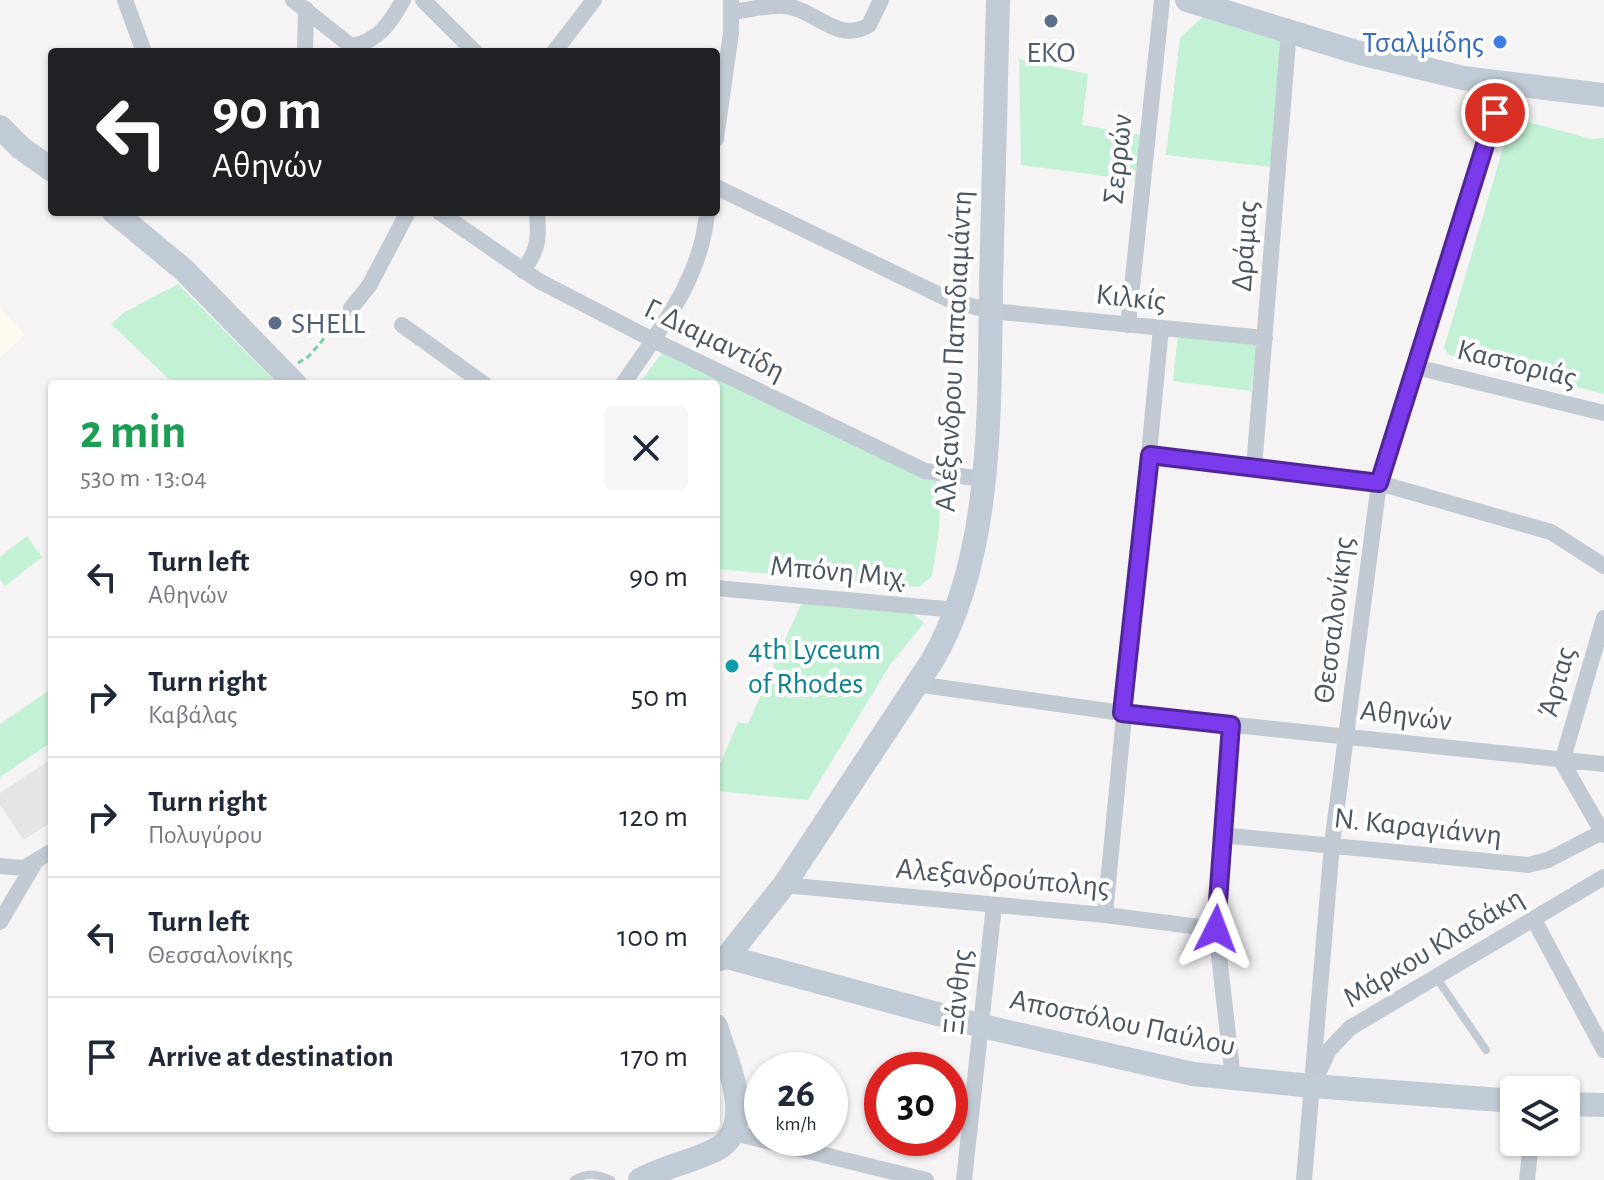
<!DOCTYPE html>
<html lang="en">
<head>
<meta charset="utf-8">
<style>
	body { margin:0; font-family:"Alegreya Sans",sans-serif; background:#f6f6f7; color:#1f2937; height:100vh; display:flex; flex-direction:column; font-size:30px; white-space:nowrap }
	* { box-sizing:border-box; margin:0 }
	p { font-size:26px; color:#747a83 }
	.icon { flex:none; width:44px; height:44px; fill:none; stroke:currentColor; stroke-width:2; stroke-linecap:round; stroke-linejoin:round }
	.map { position:relative; flex:1; overflow:hidden }
	.sheet { position:absolute; left:48px; top:380px; width:672px; height:752px; display:flex; flex-direction:column; background:#fff; border-radius:8px; box-shadow:0 2px 6px #0004 }
	.sheet>* { flex:none }
	.top-card { position:absolute; left:48px; top:48px; width:672px; height:168px; border-radius:8px; box-shadow:0 2px 6px #0004; background:#202124; color:#fff; overflow:hidden }
	.fabs { position:absolute; left:1500px; top:1076px; display:grid; gap:16px }
	.fabs a { display:grid; place-items:center; width:80px; height:80px; border-radius:8px; background:#fff; box-shadow:0 2px 6px #0004; font-size:40px }
	.speed { position:absolute; left:744px; top:1052px; display:flex; gap:16px; font-size:40px; font-weight:700; text-align:center }
	.speed>* { display:grid; place-content:center; width:104px; height:104px; border-radius:50%; background:#fff; box-shadow:0 2px 6px #0004; line-height:1 }
	.speed small { font-size:20px; font-weight:400 }
	.speed .limit { border:12px solid #d22; background:#fff; color:#111 }
	.pin { position:absolute; display:grid; place-items:center; width:68px; height:68px; color:#fff; margin:-34px; border:4px solid #fff; border-radius:50%; box-shadow:0 2px 8px #0007 }
	.me { position:absolute; width:88px; margin:-44px; rotate:3deg; stroke-linejoin:round; filter:drop-shadow(0 0 6px #0008) }
	.turn { display:flex; align-items:center; gap:28px; height:168px; padding:0 32px; font-size:36px }
	.turn .icon { width:104px; height:104px; stroke-width:2.5 }
	.turn b { display:block; font-size:56px; line-height:68px }
	.round { display:grid; place-items:center; flex:none; width:84px; height:84px; border-radius:8px; background:#f6f6f7 }
	.summary { display:flex; align-items:center; justify-content:space-between; height:136px; padding:0 32px }
	h1 { font-size:48px; font-weight:700; line-height:60px; color:#1e9e55 }
	ul { padding:0; list-style:none }
	li { display:flex; align-items:center; gap:24px; height:120px; padding:0 32px; border-top:2px solid #e0e1e3 }
	li div { flex:1 }
	li b { display:block; font-size:30px }
	li em { font-style:normal }
	.map>svg:first-child { display:block }
	.commercial { fill:#fdf9ef }
	.education { fill:#e6e4e5 }
	.green { fill:#c3f1d5 }
	.lines { fill:none; stroke-linecap:round; stroke-linejoin:round }
	.path { stroke:#7ad0a6; stroke-width:3; stroke-dasharray:6 4; stroke-linecap:butt }
	.lane { stroke:#c1cad2; stroke-width:8 }
	.street { stroke:#c1cad2; stroke-width:16 }
	.secondary { stroke:#c1cbd6; stroke-width:24 }
	.route-casing { stroke:#51269a; stroke-width:20 }
	.route { stroke:#7c3aed; stroke-width:14 }
	.service-dot { fill:#5c6f8a; stroke:#fff; stroke-width:3 }
	.shop-dot { fill:#3f7fe0; stroke:#fff; stroke-width:3 }
	.culture-dot { fill:#0f9aa8; stroke:#fff; stroke-width:3 }
	.labels { text-anchor:middle; stroke-width:8; stroke-linejoin:round; paint-order:stroke }
	.shop-label { font-size:30px; fill:#366cbe; stroke:#fff; text-anchor:end }
	.service-label { font-size:30px; fill:#4e5e75; stroke:#fff }
	.street-label { font-size:30px; fill:#4a5661; stroke:#fff }
	.culture-label { font-size:30px; fill:#0d838f; stroke:#fff; text-anchor:start }
</style>
</head>
<body>
<div class="map">
<svg width="1604" height="1180" viewBox="0 0 1604 1180">
	<rect width="100%" height="100%" fill="#f5f3f3"/>
	<path class="commercial" d="M0 307 25 335 0 358Z"/>
	<path class="education" d="M52 759V822L23 840 0 805V793Z"/>
	<path class="green" d="M1204 16 1283 37 1271 167 1166 155 1180 38Z
		M1019 59 1088 74 1082 125 1141 135 1135 180 1021 165Z
		M1516 119 1592 139 1604 138V394L1449 355 1444 348 1506 138Z
		M178 284 278 384H174L111 324 125 312Z
		M1178 334 1257 344 1251 391 1173 381Z
		M664 350 936 480C944 513 937 543 932 576L919 587 716 569V384H639Z
		M27 536 42 557 5 586 0 579V557Z
		M802 602 906 608 924 623 890 665 808 800 716 791V774L738 722 748 724Z
		M50 690 52 742 0 777V724Z"/>
	<g class="lines">
		<path class="path" d="M298 363 309 356 340 320"/>
		<path class="lane" d="M1436 977 1486 1050
			M574 1180C587 1172 598 1174 611 1180"/>
		<path class="street" d="M125 0 144 52
			M293 0 351 46C378 42 391 22 403 0
			M423 0 475 52
			M733 12C748 10 767 5 782 6 815 7 836 45 869 25L881 0
			M305 52 306 9
			M554 52 594 0
			M716 139 731 33V0
			M716 187 952 301 991 311 1265 338
			M439 212 539 281 653 340 925 471 982 479
			M523 271C539 248 539 239 537 212
			M351 308 369 286 408 212
			M402 325 484 384
			M1128 325 1162 0
			M1416 367 1604 413
			M623 384C659 331 702 278 707 212
			M1150 455 1379 483 1551 532 1604 566
			M1254 468 1289 29
			M716 588 956 610
			M1604 618 1562 762 1604 835
			M916 684 1122 713 1604 764
			M1231 725 1216 929 1233 1079
			M1221 835 1528 865 1548 860 1602 832
			M0 866 24 868 52 851
			M784 885 1105 915 1216 929
			M1105 915 1161 328
			M1534 920 1604 1050
			M0 922 36 861
			M1316 1078 1329 1050 1350 1028 1604 877
			M734 1133 926 1180
			M964 1180 994 905
			M1304 1180 1332 844 1379 483 1504 84
			M1527 1180 1531 1142"/>
		<path class="secondary" d="M1187 0 1356 52 1463 78 1604 95
			M0 127 21 148 52 170
			M114 212 184 270 295 384
			M727 957 982 1026 1193 1074 1312 1086 1514 1101
			M716 960 727 957 784 885 932 661C994 556 989 405 991 286 994 191 995 95 998 0
			M1566 1104 1604 1105
			M640 1180C663 1167 691 1162 715 1150 759 1128 726 1061 716 1026"/>
	</g>
	<g class="lines">
		<defs>
			<path id="route" d="M1216 929 1231 725 1122 713 1150 455 1379 483 1495 113"/>
		</defs>
		<use href="#route" class="route-casing"/>
		<use href="#route" class="route"/>
	</g>
	<g class="service-dot">
		<circle cx="1051" cy="21" r="8"/>
		<circle cx="275" cy="323" r="8"/>
	</g>
	<circle class="shop-dot" cx="1500" cy="42" r="8"/>
	<circle class="culture-dot" cx="732" cy="666" r="8"/>
	<g class="labels">
		<g class="shop-label">
			<text x="1484" y="52">Τσαλμίδης</text>
		</g>
		<g class="service-label">
			<text x="1051" y="62">EKO</text>
			<text x="291" y="333" text-anchor="start">SHELL</text>
		</g>
		<g class="street-label">
			<text transform="translate(1117 159) rotate(-84)" y="10">Σερρών</text>
			<text transform="translate(1244 246) rotate(-86)" y="10">Δράμας</text>
			<text transform="translate(1131 297) rotate(6)" y="10">Κιλκίς</text>
			<text transform="translate(715 339) rotate(26)" y="10">Γ. Διαμαντίδη</text>
			<text transform="translate(953 351) rotate(-87)" y="10">Αλέξανδρου Παπαδιαμάντη</text>
			<text transform="translate(1517 363) rotate(14)" y="10">Καστοριάς</text>
			<text transform="translate(839 571) rotate(5)" y="10">Μπόνη Μιχ.</text>
			<text transform="translate(1333 620) rotate(-83)" y="10">Θεσσαλονίκης</text>
			<text transform="translate(1556 682) rotate(-74)" y="10">Άρτας</text>
			<text transform="translate(1406 715) rotate(7)" y="10">Αθηνών</text>
			<text transform="translate(1418 826) rotate(6)" y="10">Ν. Καραγιάννη</text>
			<text transform="translate(1003 877) rotate(5)" y="10">Αλεξανδρούπολης</text>
			<text transform="translate(1433 947) rotate(-31)" y="10">Μάρκου Κλαδάκη</text>
			<text transform="translate(957 992) rotate(-84)" y="10">Ξάνθης</text>
			<text transform="translate(1123 1022) rotate(12)" y="10">Αποστόλου Παύλου</text>
		</g>
		<g class="culture-label">
			<text x="748" y="659">4th Lyceum<tspan x="748" dy="34">of Rhodes</tspan></text>
		</g>
	</g>
</svg>
<div class="fabs">
<a><svg class="icon" aria-label="layers" viewBox="0 0 24 24"><path d="M12 4l9 5-9 5-9-5zM3 14l9 5 9-5"/></svg></a>
</div>
<div class="speed"><div>26<small>km/h</small></div><div class="limit">30</div></div>
<div class="pin" style="left:1495px;top:113px;background:#d93025"><svg class="icon" aria-label="arrive" viewBox="0 0 24 24"><path d="M6 21V4h12l-3 4 3 4H6"/></svg></div>
<svg class="me" style="left:1216px;top:929px" viewBox="-20 -20 40 40"><path d="M0-17L14 15 0 8-14 15z" fill="#7c3aed" stroke="#fff" stroke-width="4"/></svg>
<div class="top-card">
<div class="turn"><svg class="icon" aria-label="left" viewBox="0 0 24 24"><path d="M17 20v-9H6M10 6l-5 5 5 5"/></svg><div><b>90 m</b>Αθηνών</div></div>
</div>
<section class="sheet">
<div class="summary"><div><h1>2 min</h1><p>530 m · 13:04</p></div><a class="round"><svg class="icon" aria-label="close" viewBox="0 0 24 24"><path d="M6 6l12 12M18 6L6 18"/></svg></a></div>
<ul>
<li><svg class="icon" aria-label="left" viewBox="0 0 24 24"><path d="M17 20v-9H6M10 6l-5 5 5 5"/></svg><div><b>Turn left</b><p>Αθηνών</p></div><em>90 m</em></li>
<li><svg class="icon" aria-label="right" viewBox="0 0 24 24"><path d="M7 20v-9h11M14 6l5 5-5 5"/></svg><div><b>Turn right</b><p>Καβάλας</p></div><em>50 m</em></li>
<li><svg class="icon" aria-label="right" viewBox="0 0 24 24"><path d="M7 20v-9h11M14 6l5 5-5 5"/></svg><div><b>Turn right</b><p>Πολυγύρου</p></div><em>120 m</em></li>
<li><svg class="icon" aria-label="left" viewBox="0 0 24 24"><path d="M17 20v-9H6M10 6l-5 5 5 5"/></svg><div><b>Turn left</b><p>Θεσσαλονίκης</p></div><em>100 m</em></li>
<li><svg class="icon" aria-label="arrive" viewBox="0 0 24 24"><path d="M6 21V4h12l-3 4 3 4H6"/></svg><div><b>Arrive at destination</b></div><em>170 m</em></li>
</ul>
</section>
</div>
</body>
</html>
